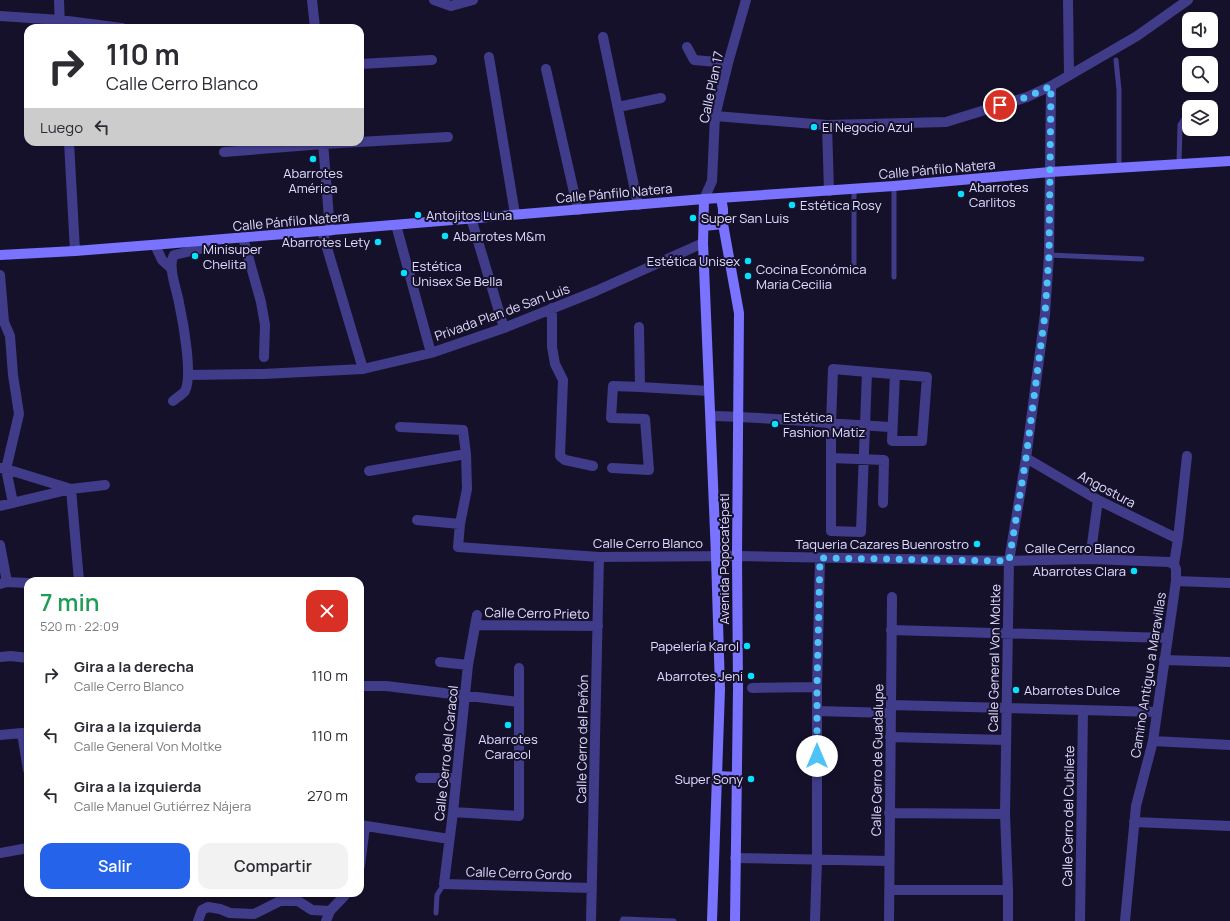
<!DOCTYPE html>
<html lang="es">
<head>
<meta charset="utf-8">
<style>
	body { margin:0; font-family:Manrope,sans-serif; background:#f2f2f3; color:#2b2b33; height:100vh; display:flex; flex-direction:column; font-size:15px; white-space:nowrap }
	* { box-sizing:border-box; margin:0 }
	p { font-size:13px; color:#7c7c81 }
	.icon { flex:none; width:22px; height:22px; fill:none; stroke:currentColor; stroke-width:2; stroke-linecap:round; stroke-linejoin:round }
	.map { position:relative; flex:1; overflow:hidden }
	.side { position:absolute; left:24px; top:577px; width:340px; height:320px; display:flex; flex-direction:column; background:#fff; border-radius:12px; box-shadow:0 1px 3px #0004 }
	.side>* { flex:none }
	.hud { position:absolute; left:24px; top:24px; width:340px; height:122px; border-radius:12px; box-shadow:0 1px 3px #0004; background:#fff; color:#2b2b33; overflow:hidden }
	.tools { position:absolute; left:1182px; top:12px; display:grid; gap:8px }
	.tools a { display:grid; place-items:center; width:36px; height:36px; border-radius:8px; background:#fff; box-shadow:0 1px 3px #0004; font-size:20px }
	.pin { position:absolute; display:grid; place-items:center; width:34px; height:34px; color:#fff; margin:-17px; border:2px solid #fff; border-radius:50%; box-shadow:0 1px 4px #0007 }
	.me { position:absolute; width:44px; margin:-22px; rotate:0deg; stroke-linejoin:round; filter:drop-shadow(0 0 3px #0008) }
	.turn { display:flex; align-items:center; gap:14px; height:84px; padding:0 16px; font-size:18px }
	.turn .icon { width:52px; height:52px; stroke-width:2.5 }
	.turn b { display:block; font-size:28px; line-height:34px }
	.then { display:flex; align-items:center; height:38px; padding:0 16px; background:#0003; gap:8px; font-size:15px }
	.round { display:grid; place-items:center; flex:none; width:42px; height:42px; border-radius:12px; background:#f2f2f3 }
	.summary { display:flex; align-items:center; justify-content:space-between; height:68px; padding:0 16px }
	h1 { font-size:24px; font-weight:600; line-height:30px; color:#1e9e55 }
	.primary-button { display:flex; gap:8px; margin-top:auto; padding:8px 16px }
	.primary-button a { flex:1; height:46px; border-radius:12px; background:#2563eb; color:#fff; font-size:16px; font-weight:600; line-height:46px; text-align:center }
	.primary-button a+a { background:#f2f2f3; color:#2b2b33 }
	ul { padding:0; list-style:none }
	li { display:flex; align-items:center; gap:12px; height:60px; padding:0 16px }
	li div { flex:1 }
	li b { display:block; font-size:15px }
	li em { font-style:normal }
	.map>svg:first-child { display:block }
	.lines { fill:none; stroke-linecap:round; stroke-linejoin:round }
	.lane { stroke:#413c8a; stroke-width:5 }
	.street { stroke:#413c8a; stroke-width:10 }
	.secondary { stroke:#7973ff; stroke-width:10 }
	.route { stroke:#4fc3f7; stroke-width:7; stroke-dasharray:0 12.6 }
	.poi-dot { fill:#08e1fe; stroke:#16112b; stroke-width:1.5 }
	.labels { text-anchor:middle; stroke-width:4; stroke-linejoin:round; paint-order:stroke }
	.street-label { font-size:13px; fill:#e0dcff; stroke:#16112b }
	.poi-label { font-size:13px; fill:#e0dcff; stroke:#16112b; text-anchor:start }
</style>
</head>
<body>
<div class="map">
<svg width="1230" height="921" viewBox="0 0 1230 921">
	<rect width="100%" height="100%" fill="#16112b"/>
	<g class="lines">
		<path class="lane" d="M1116 60 1119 90V168
			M1179 164 1180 125 1183 120 1189 117
			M854 189V268
			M1049 255 1142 259
			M894 277V186
			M436 913 437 895 444 884
			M622 921 623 919 674 921"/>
		<path class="street" d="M59 0 60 28
			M312 0 315 28
			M434 0 451 6 473 0
			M1068 0 1069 75
			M0 16 60 20 122 28
			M603 37 638 205
			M687 47 694 60 728 63
			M489 57 515 214
			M360 64 432 60
			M546 69 578 210
			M618 107 661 98
			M715 116 827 125 946 122 1027 97 1051 86 1137 36 1188 0
			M827 125 829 191
			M69 142 75 251
			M323 142 330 231
			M224 152 323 144 448 137
			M704 199 712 181 715 116 728 63 746 0
			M471 218 504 328
			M396 225 431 353
			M322 231 363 369
			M243 238 261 302 265 325 264 357
			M155 245 162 260 172 269
			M0 275 4 322 10 336 13 375 19 414 6 469 13 503
			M552 308V347L555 364 563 380 560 456 565 460 593 466
			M867 372 861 532 831 531V424L833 369 927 377 922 441H892L895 374
			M189 375 263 374 363 369 431 353 504 328 596 291 703 243
			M640 387 709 391
			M173 401C176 398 182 395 185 391 193 376 183 321 179 303 177 290 167 266 174 255L200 249 208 241
			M711 416C771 417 832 424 892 427
			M400 427 463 430 466 454 467 489 460 524 458 547 599 557 737 556 1009 561 1090 559 1169 562 1174 564
			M831 458 884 460 883 503
			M1026 458 1098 500 1178 539
			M0 468 6 469 71 489 79 581
			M612 468 649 470 645 419 611 418 613 386 640 387 639 327
			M369 471 466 454
			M0 506 71 489 105 485
			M417 520 460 524
			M0 545 7 582
			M1090 559 1098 500
			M1176 581 1230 583
			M0 584 7 582 28 583
			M477 615 468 665 453 812 444 884 592 888
			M475 625 598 626
			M891 630 1168 638
			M0 657 11 656 28 658
			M1164 660 1230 662
			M440 662 468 665
			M360 686H386L519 702
			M752 688 817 687
			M891 705 1157 712
			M817 711 890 713
			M22 733 28 770
			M0 735 22 733 28 734
			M890 737 1005 740
			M1153 741 1230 745
			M420 778H456
			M453 812 519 816V668
			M889 813 1005 814
			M1134 822 1230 826
			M360 825 449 839
			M0 853 28 848
			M735 858 889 861
			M360 866 365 826
			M889 890H1008
			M198 921 202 910 208 907 220 909 230 913 254 914 280 901H298L312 910 330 911
			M326 921 330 911 347 893
			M591 921 599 557
			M815 921 817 859V687L820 558
			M889 921 892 597
			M1008 921V890L1005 814 1009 561 1026 458 1045 314 1049 255 1051 86
			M1080 921 1083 711
			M1125 921 1136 806 1153 741 1176 581V569L1174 564 1178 539 1187 456"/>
		<path class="secondary" d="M721 198 723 209V224L739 313 737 556 738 688 735 921
			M704 199 703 243 716 556 720 689 712 921
			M704 226 723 224
			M0 255 75 251 164 244 704 199 894 186 1050 172 1230 161
			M717 776 737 777"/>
	</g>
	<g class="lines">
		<path class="route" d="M817 756V687L820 558 1009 561 1026 458 1045 314 1049 255 1051 86 1027 97 1000 105"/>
	</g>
	<g class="poi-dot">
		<circle cx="814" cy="127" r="4"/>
		<circle cx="313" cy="159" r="4"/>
		<circle cx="961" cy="194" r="4"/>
		<circle cx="792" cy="205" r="4"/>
		<circle cx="418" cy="215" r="4"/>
		<circle cx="693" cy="218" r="4"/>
		<circle cx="445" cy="236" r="4"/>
		<circle cx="378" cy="242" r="4"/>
		<circle cx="195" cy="256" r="4"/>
		<circle cx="748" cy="261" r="4"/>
		<circle cx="404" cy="273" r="4"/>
		<circle cx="748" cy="276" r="4"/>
		<circle cx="775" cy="424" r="4"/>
		<circle cx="977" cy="544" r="4"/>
		<circle cx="1134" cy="571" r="4"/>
		<circle cx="747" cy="646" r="4"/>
		<circle cx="751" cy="676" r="4"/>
		<circle cx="1016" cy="690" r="4"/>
		<circle cx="508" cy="725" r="4"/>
		<circle cx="751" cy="779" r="4"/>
	</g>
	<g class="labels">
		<g class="street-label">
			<text transform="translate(711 87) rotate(-78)" y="5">Calle Plan 17</text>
			<text transform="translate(937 169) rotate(-5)" y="5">Calle Pánfilo Natera</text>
			<text transform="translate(614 193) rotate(-5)" y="5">Calle Pánfilo Natera</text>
			<text transform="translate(291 221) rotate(-5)" y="5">Calle Pánfilo Natera</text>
			<text transform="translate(502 312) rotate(-20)" y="5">Privada Plan de San Luis</text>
			<text transform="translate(1107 489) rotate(28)" y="5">Angostura</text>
			<text x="648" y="548">Calle Cerro Blanco</text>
			<text x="1080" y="553">Calle Cerro Blanco</text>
			<text transform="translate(724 559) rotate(-90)" y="5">Avenida Popocatépetl</text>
			<text transform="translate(537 613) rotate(1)" y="5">Calle Cerro Prieto</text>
			<text transform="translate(994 658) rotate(-89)" y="5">Calle General Von Moltke</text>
			<text transform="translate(1148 675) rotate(-81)" y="5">Camino Antiguo a Maravillas</text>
			<text transform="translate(582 739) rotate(-89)" y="5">Calle Cerro del Peñón</text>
			<text transform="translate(446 753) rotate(-84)" y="5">Calle Cerro del Caracol</text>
			<text transform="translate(877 760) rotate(-89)" y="5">Calle Cerro de Guadalupe</text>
			<text transform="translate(1068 816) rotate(-89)" y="5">Calle Cerro del Cubilete</text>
			<text transform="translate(519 873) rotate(2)" y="5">Calle Cerro Gordo</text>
		</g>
		<g class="poi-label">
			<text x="822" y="132">El Negocio Azul</text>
			<text x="313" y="178" text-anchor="middle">Abarrotes<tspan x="313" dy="15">América</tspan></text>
			<text x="969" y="192">Abarrotes<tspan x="969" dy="15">Carlitos</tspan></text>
			<text x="800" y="210">Estética Rosy</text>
			<text x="426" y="220">Antojitos Luna</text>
			<text x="701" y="223">Super San Luis</text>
			<text x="453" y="241">Abarrotes M&amp;m</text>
			<text x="370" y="247" text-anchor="end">Abarrotes Lety</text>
			<text x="203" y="254">Minisuper<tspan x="203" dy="15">Chelita</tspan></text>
			<text x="740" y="266" text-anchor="end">Estética Unisex</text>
			<text x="412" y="271">Estética<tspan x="412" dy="15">Unisex Se Bella</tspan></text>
			<text x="756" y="274">Cocina Económica<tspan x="756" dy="15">Maria Cecilia</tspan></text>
			<text x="783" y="422">Estética<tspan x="783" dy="15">Fashion Matiz</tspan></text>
			<text x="969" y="549" text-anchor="end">Taqueria Cazares Buenrostro</text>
			<text x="1126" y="576" text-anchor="end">Abarrotes Clara</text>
			<text x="739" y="651" text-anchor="end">Papelería Karol</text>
			<text x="743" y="681" text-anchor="end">Abarrotes Jeni</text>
			<text x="1024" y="695">Abarrotes Dulce</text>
			<text x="508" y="744" text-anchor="middle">Abarrotes<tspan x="508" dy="15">Caracol</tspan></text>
			<text x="743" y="784" text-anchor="end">Super Sony</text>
		</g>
	</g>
</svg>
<div class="tools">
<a><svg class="icon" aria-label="sound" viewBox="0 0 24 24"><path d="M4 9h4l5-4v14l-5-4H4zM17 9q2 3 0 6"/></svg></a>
<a><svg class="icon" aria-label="search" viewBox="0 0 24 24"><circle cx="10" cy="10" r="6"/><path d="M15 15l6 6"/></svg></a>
<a><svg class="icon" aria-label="layers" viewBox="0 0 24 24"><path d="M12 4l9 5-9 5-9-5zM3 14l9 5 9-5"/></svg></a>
</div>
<div class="pin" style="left:1000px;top:105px;background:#d93025"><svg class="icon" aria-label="arrive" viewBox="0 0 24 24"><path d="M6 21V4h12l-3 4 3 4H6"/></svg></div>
<svg class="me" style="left:817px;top:756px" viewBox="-20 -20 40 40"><circle r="19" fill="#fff"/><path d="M0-13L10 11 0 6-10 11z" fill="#4fc3f7"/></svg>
<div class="hud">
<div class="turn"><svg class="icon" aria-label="right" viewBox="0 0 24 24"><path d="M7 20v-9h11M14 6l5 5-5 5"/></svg><div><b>110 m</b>Calle Cerro Blanco</div></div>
<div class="then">Luego<svg class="icon" aria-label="left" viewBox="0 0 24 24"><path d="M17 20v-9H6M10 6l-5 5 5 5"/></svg></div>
</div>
<section class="side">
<div class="summary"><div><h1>7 min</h1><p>520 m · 22:09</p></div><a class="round" style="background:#d93025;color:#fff"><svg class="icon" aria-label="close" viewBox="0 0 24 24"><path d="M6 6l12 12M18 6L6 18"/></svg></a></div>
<ul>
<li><svg class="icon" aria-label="right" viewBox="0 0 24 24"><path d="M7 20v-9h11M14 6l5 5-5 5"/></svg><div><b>Gira a la derecha</b><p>Calle Cerro Blanco</p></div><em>110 m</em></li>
<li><svg class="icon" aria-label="left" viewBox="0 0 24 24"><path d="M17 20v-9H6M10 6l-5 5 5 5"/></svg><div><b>Gira a la izquierda</b><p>Calle General Von Moltke</p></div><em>110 m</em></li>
<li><svg class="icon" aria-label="left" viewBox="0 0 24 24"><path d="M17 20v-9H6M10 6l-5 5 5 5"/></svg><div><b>Gira a la izquierda</b><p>Calle Manuel Gutiérrez Nájera</p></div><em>270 m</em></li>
</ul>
<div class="primary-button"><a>Salir</a><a>Compartir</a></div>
</section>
</div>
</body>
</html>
